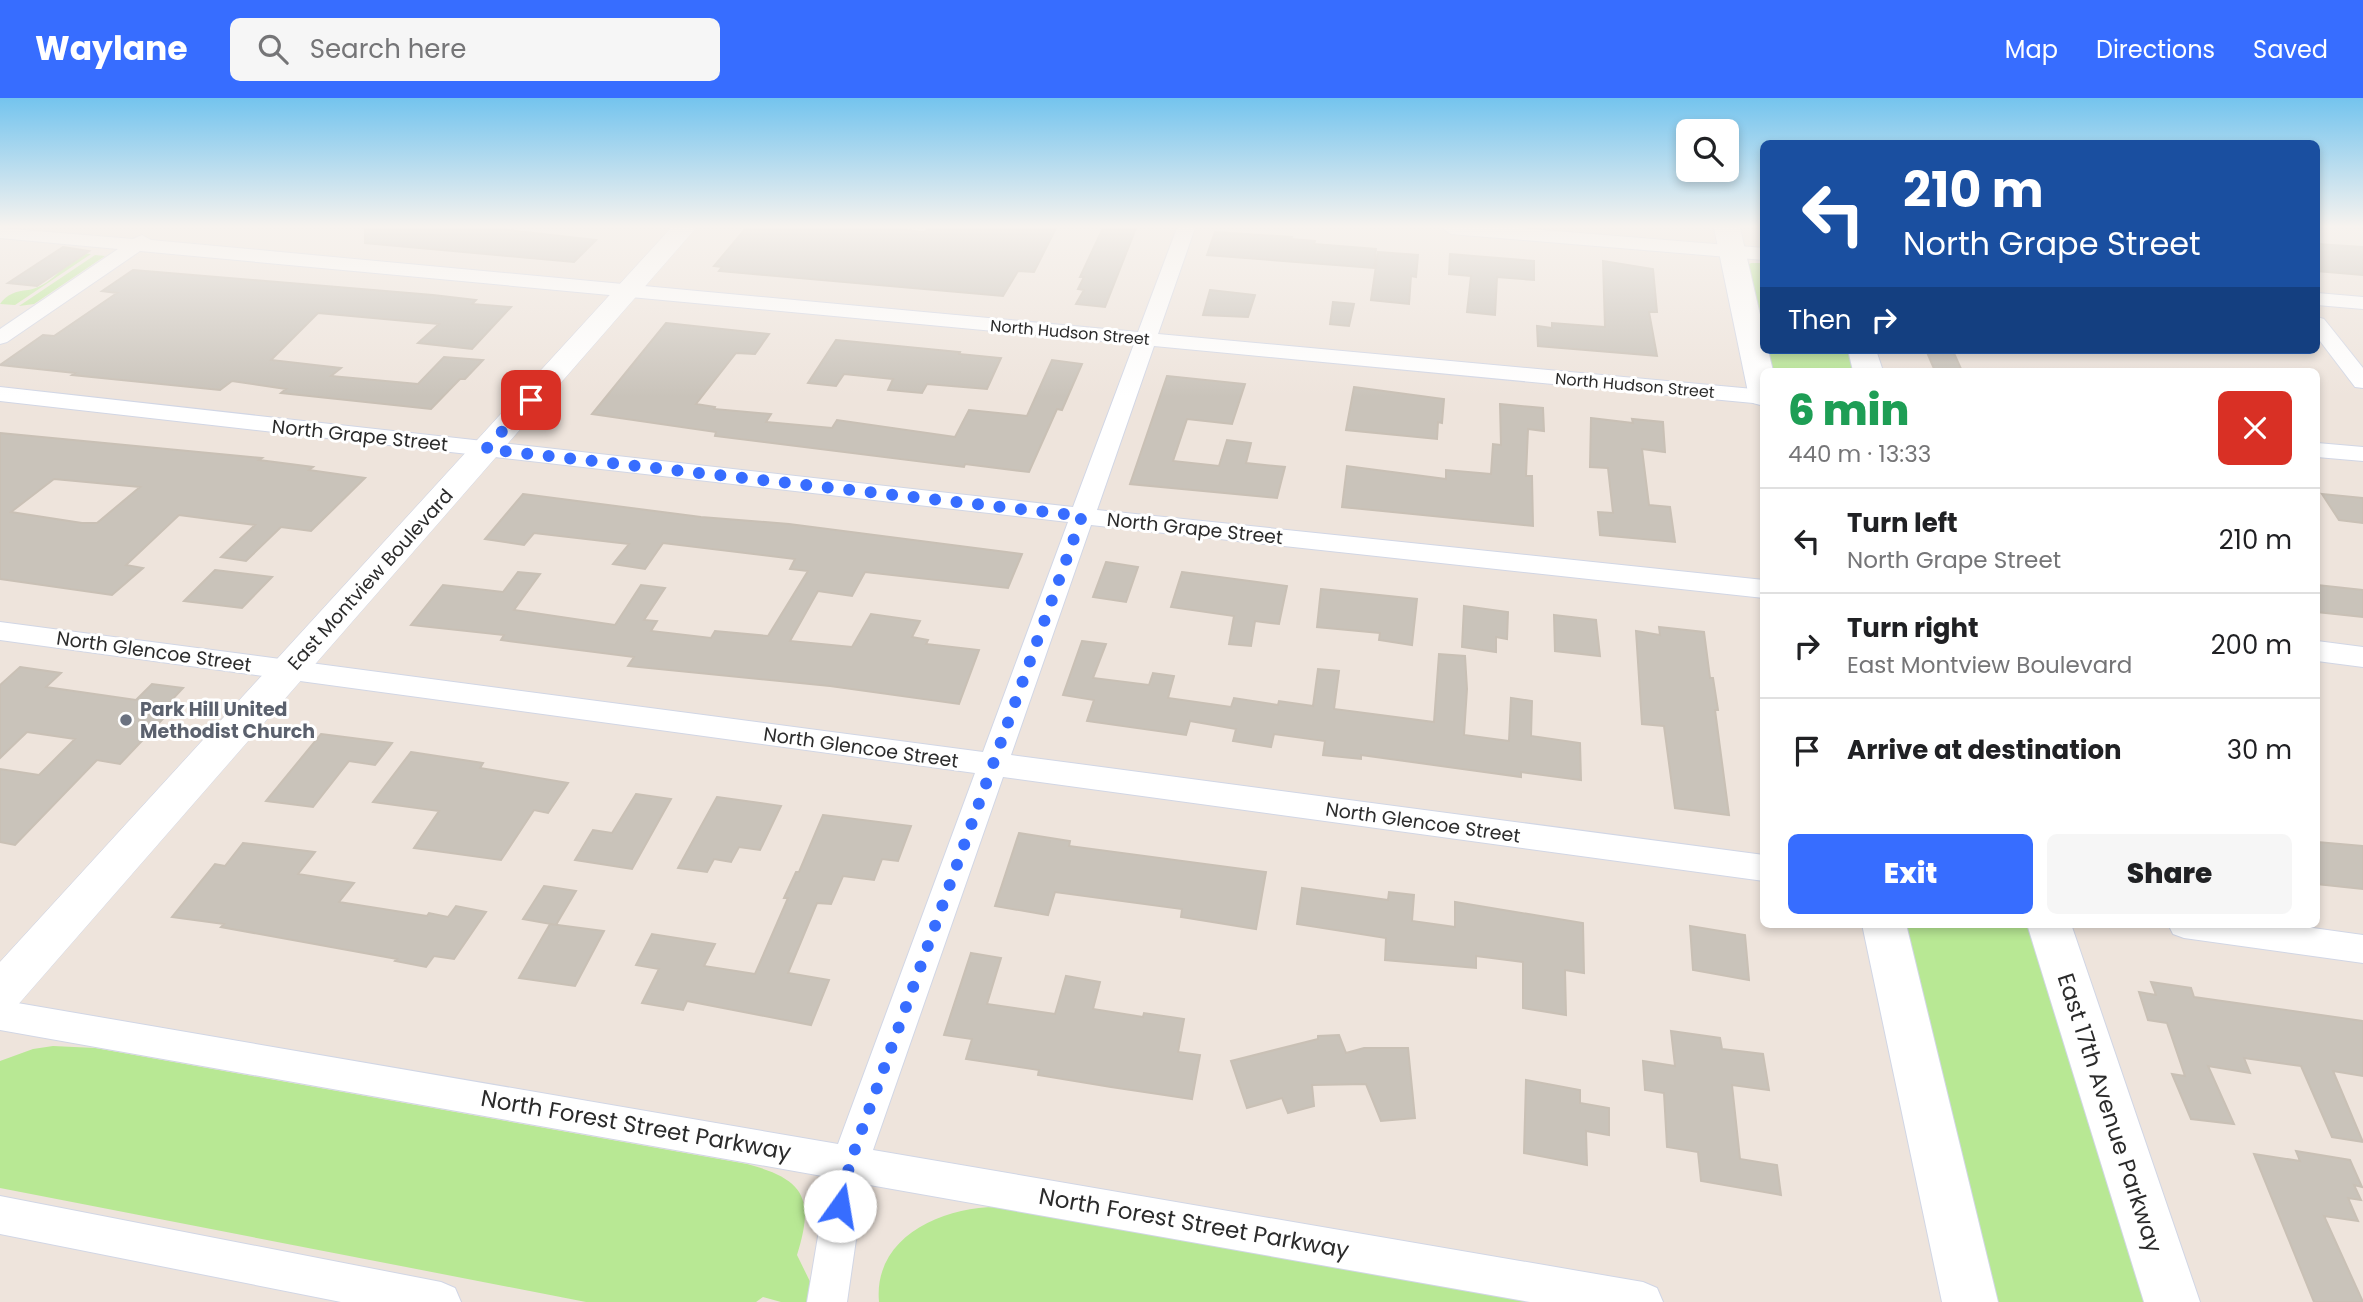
<!DOCTYPE html>
<html lang="en">
<head>
<meta charset="utf-8">
<style>
	body { margin:0; font-family:Poppins,sans-serif; background:#f6f6f6; color:#202124; height:100vh; display:flex; flex-direction:column; font-size:26px; white-space:nowrap }
	* { box-sizing:border-box; margin:0 }
	p { font-size:23px; color:#757577 }
	.icon { flex:none; width:38px; height:38px; fill:none; stroke:currentColor; stroke-width:2; stroke-linecap:round; stroke-linejoin:round }
	.map { position:relative; flex:1; overflow:hidden }
	.side { position:absolute; left:1760px; top:270px; width:560px; height:560px; display:flex; flex-direction:column; background:#fff; border-radius:10px; box-shadow:0 4px 10px #0003 }
	.side>* { flex:none }
	.hud { position:absolute; left:1760px; top:42px; width:560px; height:214px; border-radius:10px; box-shadow:0 4px 10px #0003; background:#1a4fa0; color:#fff; overflow:hidden }
	.tools { position:absolute; left:1676px; top:21px; display:grid; gap:14px }
	.tools a { display:grid; place-items:center; width:63px; height:63px; border-radius:10px; background:#fff; box-shadow:0 4px 10px #0003; font-size:35px }
	.pin { position:absolute; display:grid; place-items:center; width:60px; height:60px; color:#fff; margin:-30px; border-radius:14px; box-shadow:0 4px 10px #0006 }
	.me { position:absolute; width:77px; margin:-38px; rotate:13deg; stroke-linejoin:round; filter:drop-shadow(0 0 5px #0008) }
	.turn { display:flex; align-items:center; gap:24px; height:147px; padding:0 28px; font-size:32px }
	.turn .icon { width:91px; height:91px; stroke-width:2.5 }
	.turn b { display:block; font-size:49px; line-height:60px }
	.then { display:flex; align-items:center; height:66px; padding:0 28px; background:#0003; gap:14px; font-size:26px }
	.round { display:grid; place-items:center; flex:none; width:74px; height:74px; border-radius:10px; background:#f6f6f6 }
	.head { display:flex; align-items:center; justify-content:space-between; height:119px; padding:0 28px }
	h1 { font-size:42px; font-weight:800; line-height:52px; color:#1e9e55 }
	.button { display:flex; gap:14px; margin-top:auto; padding:14px 28px }
	.button a { flex:1; height:80px; border-radius:10px; background:#376dff; color:#fff; font-size:28px; font-weight:800; line-height:80px; text-align:center }
	.button a+a { background:#f6f6f6; color:#202124 }
	ul { padding:0; list-style:none }
	li { display:flex; align-items:center; gap:21px; height:105px; padding:0 28px; border-top:2px solid #e0e0e0 }
	li div { flex:1 }
	li b { display:block; font-size:26px }
	li em { font-style:normal }
	header { display:flex; align-items:center; gap:42px; box-sizing:border-box; height:98px; padding:0 35px; background:#376dff; color:#fff }
	header strong { font-size:33px }
	nav { display:flex; gap:38px; margin-inline-start:auto; font-size:24px }
	.search { width:490px; height:63px; background:#f6f6f6; display:flex; align-items:center; gap:18px; box-sizing:border-box; padding:0 24px; border-radius:10px; color:#757577; font-size:26px }
	.map>svg:first-child { display:block }
	.green { fill:#b8e894 }
	.building { fill:#c9c3ba; stroke:#c9c0b5; stroke-width:2; fill-rule:evenodd }
	.lines { fill:none; stroke-linecap:round; stroke-linejoin:round }
	.minor-casing { stroke:#d1d6e5; stroke-width:2 }
	.tertiary-casing { stroke:#d1d6e5; stroke-width:1 }
	.secondary-casing { stroke:#d1d6e5; stroke-width:2 }
	.minor { fill:#fff; fill-rule:evenodd }
	.tertiary { fill:#fff; fill-rule:evenodd }
	.secondary { fill:#fff; fill-rule:evenodd }
	.route { stroke:#376dff; stroke-width:12; stroke-dasharray:0 21.6 }
	.worship-dot { fill:#6b7280; stroke:#fff; stroke-width:2.5 }
	.labels { text-anchor:middle; stroke-width:6; stroke-linejoin:round; paint-order:stroke }
	.far-street-label { font-size:16px; fill:#2b2b2b; stroke:#fff }
	.street-label { font-size:19px; fill:#2b2b2b; stroke:#fff }
	.worship-label { font-size:19px; font-weight:bold; fill:#5b616d; stroke:#fff; text-anchor:start }
	.near-street-label { font-size:23px; fill:#2b2b2b; stroke:#fff }
</style>
</head>
<body>
<header>
<strong>Waylane</strong>
<div class="search"><svg class="icon" aria-label="search" viewBox="0 0 24 24"><circle cx="10" cy="10" r="6"/><path d="M15 15l6 6"/></svg>Search here</div>
<nav><a>Map</a><a>Directions</a><a>Saved</a></nav>
</header>
<div class="map">
<svg width="2363" height="1204" viewBox="0 0 2363 1204">
	<rect width="100%" height="100%" fill="#eee4dc"/>
	<path class="green" d="M72 154 91 156 15 207 0 206C7 196 16 193 28 192 45 190 67 170 72 154Z
		M95 157 105 158 34 206 19 208Z
		M1751 165H1764V240L1748 167Z
		M1767 252H1850L1857 273H1772Z
		M1902 826H2024L2029 828 2151 1204H1992Z
		M53 948 95 950 747 1066C804 1081 815 1100 797 1157L820 1204H781L763 1199 756 1204H586L0 1090V963L33 951Z
		M996 1109 1539 1204H879C873 1139 942 1109 996 1109Z"/>
	<path class="building" d="M365 130H490L596 142 574 164 365 145Z
		M746 130H887L925 134 928 130H1056L1034 174 1018 173 1003 198 719 173 722 169 714 168Z
		M1103 130H1136L1105 209 1076 206 1084 192 1078 191 1084 179H1080Z
		M1215 134 1292 139 1291 141 1315 143 1314 146 1376 151 1374 170 1207 157Z
		M2317 146 2363 149V177L2317 173Z
		M63 149 89 153 37 188 8 185Z
		M1378 154 1418 157 1416 179 1411 178 1409 206 1371 202Z
		M1450 156 1534 163V182L1497 179 1495 217 1467 214 1471 178 1449 176Z
		M1603 163 1653 171 1657 214H1649L1657 258 1538 248 1537 228 1552 230V225L1605 229Z
		M133 172 433 197 476 202 472 206 511 209 472 251 418 245 439 226 318 215 271 262 341 270 331 278 418 286 444 259 483 262 465 281H460L431 311 281 295 286 291 232 283 220 292 72 277 75 275 0 267 43 237 54 238 117 195 102 193Z
		M1210 192 1255 197 1248 219 1203 217Z
		M1333 204 1354 206 1349 228 1330 226Z
		M666 225 769 236 755 256 736 255 696 306 715 309 714 311 771 316 766 324 832 330 837 322 955 339 969 312 1027 318 1052 262 1082 266 1062 312 1057 311 1029 374 965 366 964 369 715 338 716 334 592 316Z
		M836 242 960 254 959 256 1001 260 987 291 927 286 922 295 888 292 893 281 844 276 836 288 808 285Z
		M1926 252 1953 253 1962 273H1935Z
		M1167 278 1245 286 1232 326 1187 321 1173 363 1219 368 1227 342 1251 345 1246 365 1285 369 1277 400 1130 386Z
		M1354 289 1444 301 1442 325 1438 324 1437 341 1346 332Z
		M1500 306 1543 310 1544 333 1528 331 1526 378H1532L1533 428 1342 409 1347 368 1446 381V372L1491 376 1493 346 1501 347Z
		M1591 320 1633 325 1632 321 1663 324 1665 354 1642 351 1649 407 1670 409 1675 444 1600 437 1598 414 1613 415 1608 370 1590 369Z
		M0 335 262 360 259 362 313 369 309 372 365 380 311 433 281 429 246 463 221 459 255 427 179 417 126 467 143 470 112 497 0 481ZM54 381 140 389 97 425H82L11 414Z
		M523 396 701 419 789 426 1022 456 1008 490 865 474 852 498 818 493 790 543 852 549 871 516 920 523 912 539 928 542 926 546 979 552 959 606 830 588 628 568 634 559 501 542 504 537 411 527 443 487 503 494 518 474 540 476 514 512 615 527 641 487 665 490 644 522 657 523 651 533 711 540 715 533 768 538 808 473 790 471 795 461 663 445 645 471 613 466 629 446 534 435 524 447 485 441Z
		M2322 396 2363 400V425L2339 422Z
		M1106 464 1138 469 1126 504 1093 499Z
		M215 472 272 479 242 510 184 503Z
		M1182 474 1287 488 1279 526 1255 523 1251 548 1229 546 1234 518 1171 509Z
		M2317 487 2363 492V519L2317 514Z
		M1321 491 1417 501 1412 547 1379 542 1380 535 1317 529Z
		M1464 508 1508 514 1507 541 1496 539V554L1462 549Z
		M1554 517 1596 522 1600 558 1555 553Z
		M1659 529 1704 534 1710 580H1713L1718 612H1715L1729 717 1675 710 1664 628 1642 626 1636 533 1660 537Z
		M1082 543 1106 546 1093 580 1149 587 1153 575 1174 578 1168 600 1231 609 1234 600 1278 607 1279 603 1313 608 1318 571 1339 573 1334 611 1434 624 1439 556 1465 558 1467 591 1464 637 1509 643 1511 600 1532 603 1531 638 1580 645 1581 682 1521 674V679L1361 657V661L1323 657 1325 643 1274 636 1271 649 1233 643 1236 631 1190 623 1186 637 1087 623 1094 602 1063 597Z
		M20 569 61 575 46 589 136 602 152 586 183 590 168 606 176 607 120 666 97 662 15 747 0 744V671L39 677 75 641 27 634 0 660V587Z
		M321 636 392 645 375 667 349 663 313 709 266 703Z
		M411 654 483 665 480 670 568 685 548 715 534 712 501 762 414 750 439 713 373 704Z
		M636 696 671 701 632 771 575 762 593 732 612 735Z
		M717 699 781 708 760 752 739 749 731 764 714 761 707 774 678 770Z
		M823 717 911 728 898 763 882 761 874 782 843 778 831 806 817 805 788 875 829 882 811 927 687 903 683 912 642 905 659 871 636 867 652 836 715 846 704 868 755 876 788 800H784L796 774H799Z
		M1019 735 1070 743 1069 748 1266 774 1256 831 1181 819 1182 811 1055 794 1048 817 995 808Z
		M2317 744 2363 748V791L2317 786Z
		M243 745 315 754 298 776 354 785 339 804 427 818 429 815 448 819 456 808 486 814 454 861 434 858 426 869 395 863 397 861 221 829 224 826 172 819 215 766 225 768Z
		M544 788 576 793 556 827 523 821Z
		M1302 790 1388 802 1389 794 1414 797 1412 823 1455 829V804L1583 825 1584 875 1565 872 1566 917 1523 910V864L1476 858V870L1385 862 1386 840 1297 826Z
		M550 826 604 833 575 888 519 880Z
		M1690 828 1745 837 1749 882 1693 872Z
		M971 855 1001 860 987 906 1055 916 1066 878 1100 884 1093 911 1143 919 1144 915 1184 921 1178 954 1200 957 1192 1001 1111 989 1038 977 1039 972 966 961 972 941 944 937Z
		M2151 884 2191 890 2194 899 2363 923V978L2333 973 2363 1044 2332 1039 2301 968 2244 960 2250 975 2208 968 2234 1026 2191 1021 2172 976 2185 978 2167 925 2148 922 2139 894 2156 897Z
		M1671 933 1720 940 1722 951 1763 956 1769 992 1732 987 1740 1061 1777 1067 1781 1097 1701 1083 1698 1054 1667 1049 1664 995 1645 992 1643 963 1675 968Z
		M1339 937 1346 955 1364 950H1408L1415 1020 1381 1023 1366 986 1312 987 1314 1008 1288 1015 1282 1000 1247 1010 1231 963 1318 941V938Z
		M1526 982 1580 992V1005L1609 1010V1037L1586 1033 1587 1067 1524 1055Z
		M2296 1053 2350 1062 2362 1089 2354 1087 2361 1102 2348 1100 2358 1123 2324 1118 2363 1204H2314L2254 1056 2300 1063Z"/>
	<g class="lines">
		<defs>
			<path id="minor" d="M0 130 133 141 142 137 151 142 1138 234 1177 130H1195L1158 236 1764 292V306L1154 248 1097 412 1764 482V500L1091 427 1011 657 1764 757V783L1003 679 873 1052 1643 1184 1657 1190 1663 1204H1530L864 1086 847 1204H807L828 1079 0 932V902L838 1046 975 675 0 542V524L983 654 1068 424 0 303V289L1073 409 1134 246 140 153 7 244 0 246V231L118 151 0 140Z
				M1442 130H1519L1764 150V162L1451 136Z
				M2317 195 2363 199V211L2317 207Z
				M2317 219 2324 221 2363 270V290L2355 289 2317 239Z
				M2317 345 2363 349V363L2317 359Z
				M2317 543 2363 549V569L2317 563Z
				M2168 826H2284L2363 837V865L2184 840 2173 836Z
				M0 1098 441 1184 455 1190 461 1204H341L0 1136Z"/>
			<path id="tertiary" d="M671 130H696L16 909 0 915V864Z"/>
			<path id="secondary" d="M1714 130H1740L1764 234V252H1768L1773 273H1764V308L1753 305 1749 299Z
				M1848 252H1876L1883 273H1853Z
				M1862 826H1906L1998 1204H1942Z
				M2027 826H2071L2200 1204H2144Z"/>
		</defs>
		<use href="#minor" class="minor-casing"/>
		<use href="#tertiary" class="tertiary-casing"/>
		<use href="#secondary" class="secondary-casing"/>
		<use href="#minor" class="minor"/>
		<use href="#tertiary" class="tertiary"/>
		<use href="#secondary" class="secondary"/>
	</g>
	<linearGradient id="sky" x2="0" y2="1"><stop stop-color="#74c4ee"/><stop offset="0.43" stop-color="#f7f3ef"/><stop offset="1" stop-color="#f7f3ef" stop-opacity="0"/></linearGradient>
	<rect width="2363" height="299" fill="url(#sky)"/>
	<g class="lines">
		<path class="route" d="M531 302 486 351 1082 418 850 1065 840 1108"/>
	</g>
	<circle class="worship-dot" cx="126" cy="622" r="7"/>
	<g class="labels">
		<g class="far-street-label">
			<text transform="translate(1070 234) rotate(5)" y="6">North Hudson Street</text>
			<text transform="translate(1635 287) rotate(5)" y="6">North Hudson Street</text>
		</g>
		<g class="street-label">
			<text transform="translate(360 337) rotate(6)" y="7">North Grape Street</text>
			<text transform="translate(1195 430) rotate(6)" y="7">North Grape Street</text>
			<text transform="translate(370 481) rotate(-48)" y="7">East Montview Boulevard</text>
			<text transform="translate(154 553) rotate(8)" y="7">North Glencoe Street</text>
			<text transform="translate(861 649) rotate(8)" y="7">North Glencoe Street</text>
			<text transform="translate(1423 724) rotate(8)" y="7">North Glencoe Street</text>
		</g>
		<g class="worship-label">
			<text x="140" y="618">Park Hill United<tspan x="140" dy="22">Methodist Church</tspan></text>
		</g>
		<g class="near-street-label">
			<text transform="translate(2110 1015) rotate(72)" y="8">East 17th Avenue Parkway</text>
			<text transform="translate(636 1027) rotate(10)" y="8">North Forest Street Parkway</text>
			<text transform="translate(1194 1125) rotate(10)" y="8">North Forest Street Parkway</text>
		</g>
	</g>
</svg>
<div class="tools">
<a><svg class="icon" aria-label="search" viewBox="0 0 24 24"><circle cx="10" cy="10" r="6"/><path d="M15 15l6 6"/></svg></a>
</div>
<div class="pin" style="left:531px;top:302px;background:#d93025"><svg class="icon" aria-label="arrive" viewBox="0 0 24 24"><path d="M6 21V4h12l-3 4 3 4H6"/></svg></div>
<svg class="me" style="left:840px;top:1108px" viewBox="-20 -20 40 40"><circle r="19" fill="#fff"/><path d="M0-13L10 11 0 6-10 11z" fill="#376dff"/></svg>
<div class="hud">
<div class="turn"><svg class="icon" aria-label="left" viewBox="0 0 24 24"><path d="M17 20v-9H6M10 6l-5 5 5 5"/></svg><div><b>210 m</b>North Grape Street</div></div>
<div class="then">Then<svg class="icon" aria-label="right" viewBox="0 0 24 24"><path d="M7 20v-9h11M14 6l5 5-5 5"/></svg></div>
</div>
<section class="side">
<div class="head"><div><h1>6 min</h1><p>440 m · 13:33</p></div><a class="round" style="background:#d93025;color:#fff"><svg class="icon" aria-label="close" viewBox="0 0 24 24"><path d="M6 6l12 12M18 6L6 18"/></svg></a></div>
<ul>
<li><svg class="icon" aria-label="left" viewBox="0 0 24 24"><path d="M17 20v-9H6M10 6l-5 5 5 5"/></svg><div><b>Turn left</b><p>North Grape Street</p></div><em>210 m</em></li>
<li><svg class="icon" aria-label="right" viewBox="0 0 24 24"><path d="M7 20v-9h11M14 6l5 5-5 5"/></svg><div><b>Turn right</b><p>East Montview Boulevard</p></div><em>200 m</em></li>
<li><svg class="icon" aria-label="arrive" viewBox="0 0 24 24"><path d="M6 21V4h12l-3 4 3 4H6"/></svg><div><b>Arrive at destination</b></div><em>30 m</em></li>
</ul>
<div class="button"><a>Exit</a><a>Share</a></div>
</section>
</div>
</body>
</html>
